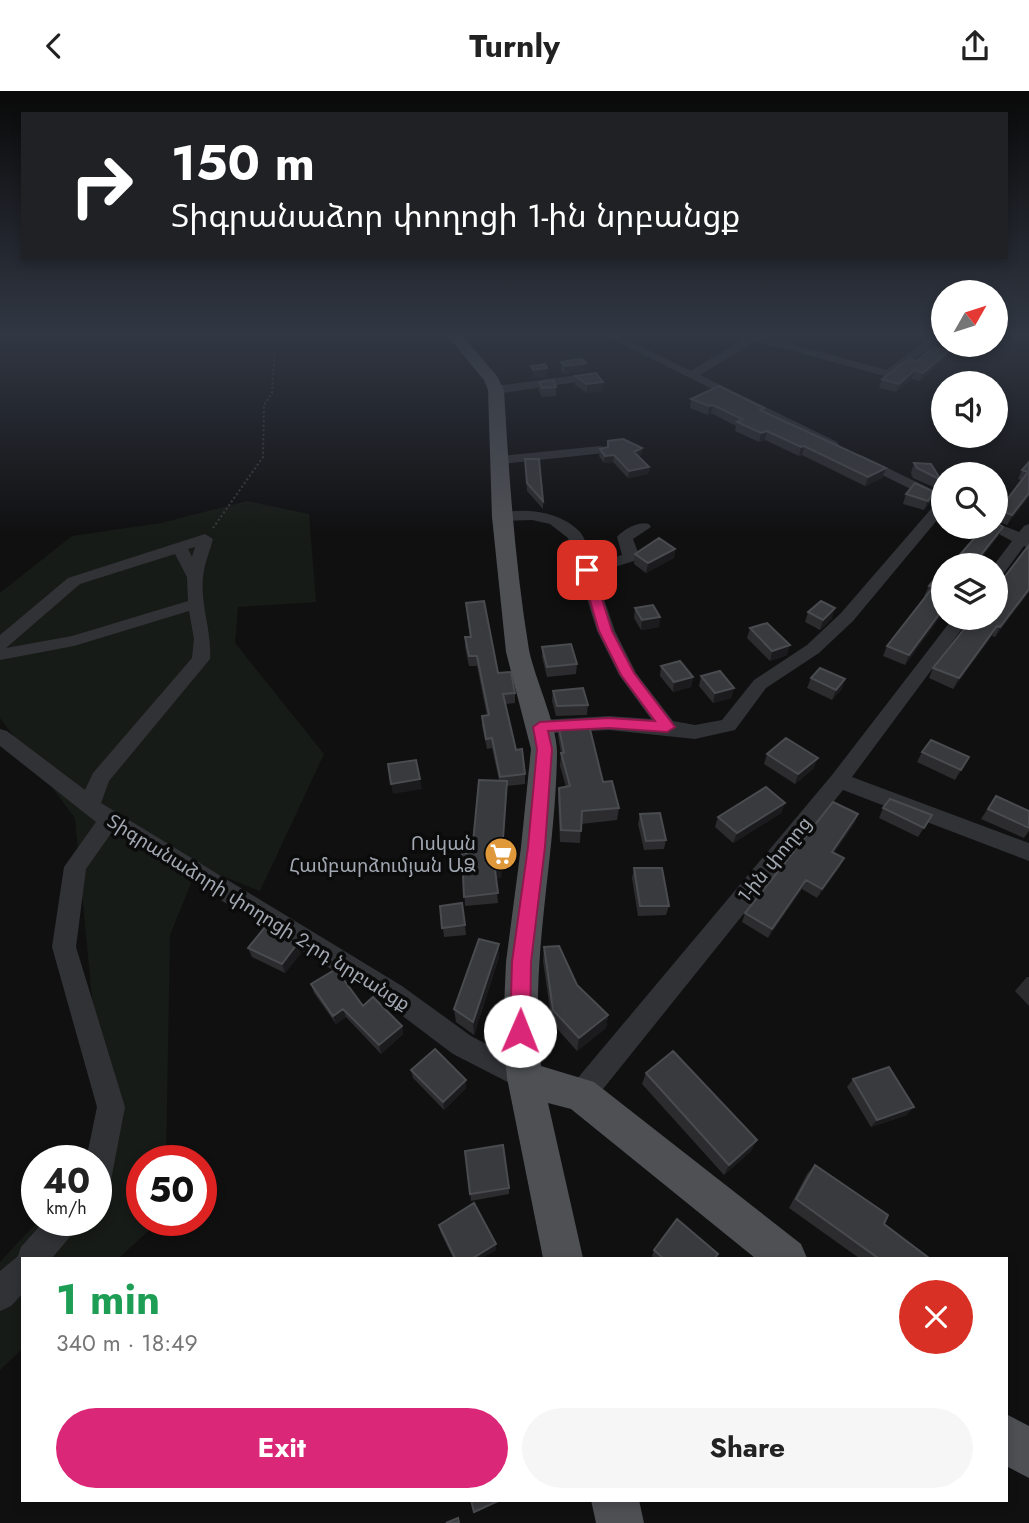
<!DOCTYPE html>
<html lang="en">
<head>
<meta charset="utf-8">
<style>
	body { margin:0; font-family:Jost,"Noto Sans Armenian",sans-serif; background:#f6f6f6; color:#222; height:100vh; display:flex; flex-direction:column; font-size:26px; white-space:nowrap }
	* { box-sizing:border-box; margin:0 }
	p { font-size:23px; color:#767676 }
	.icon { flex:none; width:38px; height:38px; fill:none; stroke:currentColor; stroke-width:2; stroke-linecap:round; stroke-linejoin:round }
	.map { position:relative; flex:1; overflow:hidden }
	.drawer { position:absolute; left:21px; top:1166px; width:987px; height:245px; display:flex; flex-direction:column; background:#fff; border-radius:0px; box-shadow:0 4px 10px #0003 }
	.drawer>* { flex:none }
	.hud { position:absolute; left:21px; top:21px; width:987px; height:147px; border-radius:0px; box-shadow:0 4px 10px #0003; background:#202124; color:#fff; overflow:hidden }
	.needle { width:46px; rotate:51deg }
	.tools { position:absolute; left:931px; top:189px; display:grid; gap:14px }
	.tools a { display:grid; place-items:center; width:77px; height:77px; border-radius:50%; background:#fff; box-shadow:0 4px 10px #0003; font-size:35px }
	.speed { position:absolute; left:21px; top:1054px; display:flex; gap:14px; font-size:35px; font-weight:700; text-align:center }
	.speed>* { display:grid; place-content:center; width:91px; height:91px; border-radius:50%; background:#fff; box-shadow:0 4px 10px #0003; line-height:1 }
	.speed small { font-size:18px; font-weight:400 }
	.speed .limit { border:10px solid #d22; background:#fff; color:#111 }
	.pin { position:absolute; display:grid; place-items:center; width:60px; height:60px; color:#fff; margin:-30px; border-radius:14px; box-shadow:0 4px 10px #0006 }
	.me { position:absolute; width:77px; margin:-38px; rotate:1deg; stroke-linejoin:round; filter:drop-shadow(0 0 5px #0008) }
	.turn { display:flex; align-items:center; gap:24px; height:147px; padding:0 35px; font-size:32px }
	.turn .icon { width:91px; height:91px; stroke-width:2.5 }
	.turn b { display:block; font-size:49px; line-height:60px }
	.round { display:grid; place-items:center; flex:none; width:74px; height:74px; border-radius:37px; background:#f6f6f6 }
	.headline { display:flex; align-items:center; justify-content:space-between; height:119px; padding:0 35px }
	h1 { font-size:42px; font-weight:700; line-height:52px; color:#1e9e55 }
	.cta { display:flex; gap:14px; margin-top:auto; padding:14px 35px }
	.cta a { flex:1; height:80px; border-radius:42px; background:#db2777; color:#fff; font-size:28px; font-weight:700; line-height:80px; text-align:center }
	.cta a+a { background:#f6f6f6; color:#222 }
	header { display:flex; justify-content:space-between; align-items:center; height:91px; padding:0 35px; background:#fff; font-size:32px; font-weight:700 }
	.map>svg:first-child { display:block }
	.green { fill:#171b17 }
	.lines { fill:none; stroke-linecap:round; stroke-linejoin:round }
	.path { stroke:#37393d; stroke-width:2; stroke-dasharray:2 2.5; stroke-linecap:butt }
	.minor { fill:#313236; fill-rule:evenodd }
	.major { fill:#4e5054; fill-rule:evenodd }
	.wall { fill:#2c2c2f }
	.shaded-wall { fill:#1b1b1d }
	.building { fill:#393a3d; stroke:#494b4f; stroke-width:2 }
	.route { fill:#db2777; stroke:#8e194d; stroke-width:2 }
	.labels { text-anchor:middle; stroke-width:7; stroke-linejoin:round; paint-order:stroke }
	.poi-label { font-size:19px; fill:#a2a8b1; stroke:#0b0b0c; text-anchor:end }
	.street-label { font-size:19px; fill:#a2a8b1; stroke:#0b0b0c }
</style>
</head>
<body>
<header><svg class="icon" aria-label="back" viewBox="0 0 24 24"><path d="M15 5l-7 7 7 7"/></svg>Turnly<svg class="icon" aria-label="share" viewBox="0 0 24 24"><path d="M12 15V3M7 8l5-5 5 5M5 13v7h14v-7"/></svg></header>
<div class="map">
<svg width="1029" height="1432" viewBox="0 0 1029 1432">
	<rect width="100%" height="100%" fill="#101011"/>
	<path class="green" d="M247 410 309 423 316 511 238 516 235 552 324 663 260 800 198 775 170 844 166 1069H142V1129H160L119 1167H23V1257L0 1279V1171L39 1129H96L94 1069 106 1056 75 727 0 627V502L72 445 161 432Z"/>
	<g class="lines">
		<path class="path" d="M213 437 263 366 264 314 272 302 275 251"/>
		<path class="minor" d="M600 242H613L691 280 753 242H766L764 245 886 279 936 242H943V247L888 286 756 250 700 284 837 351 839 354 832 358Z
			M593 282 599 286 597 288 496 303 490 299 496 295Z
			M600 355 605 356V362L500 373 493 369 500 365Z
			M861 364 943 404V422L853 530 819 562 766 597 735 639 695 648 609 639 540 643 533 641 530 636 533 631 540 629 609 625 651 628 619 584 597 540 568 447 550 433 532 429 502 430 495 426 497 423C524 416 560 420 580 441 587 449 589 463 592 473L622 464 617 446C624 438 639 430 649 433L651 436 633 448 639 464 634 470 595 482 615 540 636 582 673 630 695 634 722 629 754 589 807 554 841 522 937 411 856 371 854 368Z
			M996 432 1019 441 1024 435 1029 433V457L1024 455 1002 485 996 487 994 474 1012 450 991 439 989 436H996Z
			M205 443 213 448C210 460 204 473 203 486 200 514 212 540 210 568L109 690 101 712 402 895 471 945 534 978 538 987 534 996 525 1000 453 963 384 911 112 741 86 778 76 856 125 1016 111 1089 106 1099 96 1103V1069H86L97 1016 52 856 64 776 96 731 0 655V638L7 640 85 699 93 682 192 567 194 548 189 520 74 555 0 569V544L68 487ZM195 456 192 466 188 458ZM175 463 187 486 188 510 72 545 6 557 80 493Z
			M953 527H970L852 686 1029 752V770L843 699 591 1013 581 1017 571 1013 567 1004 571 995 832 684Z
			M45 1129H79L75 1140 52 1167H23V1202L11 1215 0 1220V1180L18 1165 21 1156Z"/>
		<path class="major" d="M445 242H460L497 285 504 299C509 386 515 473 529 559 535 588 557 634 557 661 556 766 529 870 541 975L594 991 801 1153 807 1167H755L571 1018 548 1012 583 1167H543L507 987 503 940 506 871 521 756 531 658 506 561 492 426 488 299 484 289Z
			M1006 1323 1029 1335V1387L1006 1375Z
			M591 1409H639L644 1432H596Z"/>
	</g>
	<path class="wall" d="M946 268 920 290 912 288 896 301 879 297 882 288 916 270Z
		M561 271 585 280 564 283 561 280Z
		M575 285 603 300 587 302 575 294Z
		M539 291 556 296V305L542 306 538 299Z
		M691 308 763 321 886 377 882 387 865 395 802 364 799 365 765 349 759 351 735 340 736 335 711 322 708 324 690 317Z
		M642 357 641 364 639 365 649 376 648 383 628 387 613 371 604 372 599 365 600 358Z
		M525 368 543 410V418L527 400Z
		M1029 371V405L1007 434 997 430H996V422L1021 389 1018 388 1022 379Z
		M914 372 941 389 938 398 913 387 911 382Z
		M934 401 930 411 924 419 903 413 906 403Z
		M1029 454V501L995 546 992 545 953 598 929 587 933 577Z
		M675 458 674 467 646 482 634 473 635 463Z
		M942 479 943 522 905 574 883 565 887 555 926 505H924L929 495Z
		M466 512 498 582 515 602V612L506 613 516 659 525 683V693L507 695 501 786 496 788 498 812 465 815 462 762H472L499 689 492 657 487 658 482 635V625H487L477 575H469L465 556V546H470Z
		M635 517 660 526 659 536 641 539 634 527Z
		M808 521 832 527 820 539 805 531Z
		M750 537 787 564 770 570 747 547Z
		M542 556 577 573 576 583 547 586 542 566Z
		M661 575 693 586 691 596 673 601 660 585Z
		M701 585 734 597 731 607 713 612 699 595Z
		M811 587 842 598 832 609 807 597Z
		M553 600 588 614 587 624 556 625 552 610Z
		M558 632 603 691 619 717 617 729 581 733 580 752 560 751 558 709 559 697 566 696 560 675 561 662 558 645Z
		M922 661 969 666 955 689 917 671Z
		M767 663 814 677 795 693 764 673Z
		M996 705 1029 720V740L1024 747 981 728Z
		M785 712 781 722 733 752 715 736 718 726Z
		M883 717 932 724 918 746 879 727Z
		M640 723 666 749 664 758 644 759 638 733Z
		M858 723 854 733 834 762 844 767 839 777 817 807 802 798 768 847 742 831 745 822Z
		M634 777 669 815 666 824 638 825 632 787Z
		M440 815 465 834 466 844 444 846Z
		M499 853V866L474 944 456 931 454 918Z
		M544 856 577 894 608 924 606 937 577 960 552 932 543 870Z
		M248 857 301 862 285 882 252 866Z
		M1027 886H1029V915L1015 900Z
		M311 893 363 915 402 935 403 943 381 963 346 926 336 933 314 902Z
		M411 979 466 989V997L444 1019 413 987Z
		M646 982 757 1049 751 1060 724 1084 642 993Z
		M853 988 907 1024 871 1036 847 996Z
		M465 1060 509 1097V1103L471 1110Z
		M815 1074 884 1133 929 1167H859L789 1117 807 1083Z
		M439 1134 496 1159 482 1167H453L440 1140Z
		M654 1159 715 1167H654L652 1165Z"/>
	<path class="shaded-wall" d="M949 260 946 268 920 290 923 282Z
		M586 272 585 280 564 283 565 275Z
		M547 277 546 286 533 287V279Z
		M915 279 912 288 896 301 899 293Z
		M603 291V300L587 302V293Z
		M713 314 711 322 708 324 709 315Z
		M767 340 765 349 759 351 761 342Z
		M804 355 802 364 799 365 801 356Z
		M642 357 641 364 634 368V361Z
		M614 364 613 371 604 372 605 365Z
		M649 376 648 383 628 387 629 380Z
		M886 377 882 387 865 395 868 386Z
		M934 401 930 411 924 419 928 410Z
		M1029 402V405L1007 434 1012 424Z
		M1002 420 997 430H996V423Z
		M1003 436 998 446 976 474H973Z
		M675 458 674 467 646 482 648 472Z
		M1029 498V501L995 546 1000 536Z
		M835 517 832 527 820 539 823 529Z
		M943 518V522L905 574 909 564Z
		M660 526 659 536 641 539 642 529Z
		M997 535 992 545 953 598 959 587Z
		M790 554 787 564 770 570 772 560Z
		M693 586 691 596 673 601 674 591Z
		M845 588 842 598 832 609 836 599Z
		M734 597 731 607 713 612 715 602Z
		M818 667 814 677 795 693 798 683Z
		M420 688 422 698 393 703 391 693Z
		M507 690 501 786 495 788V779Z
		M785 712 781 722 733 752 737 742Z
		M858 723 854 733 828 771 832 761Z
		M844 767 839 777 817 807 822 798Z
		M806 789 802 798 768 847 772 838Z
		M297 853 301 862 285 882 282 873Z
		M499 853V866L474 944 473 931Z
		M343 918 346 926 336 933 333 925Z
		M608 924 606 937 577 960 579 947Z
		M402 935 403 943 381 963 379 954Z
		M466 989V997L444 1019 443 1011Z
		M914 1016 907 1024 871 1036 877 1029Z
		M757 1049 751 1060 724 1084 729 1074Z
		M496 1153V1159L482 1167H473Z
		M500 1409H504L475 1422 474 1421Z"/>
	<path class="building" d="M933 256 949 260 923 282 915 279 899 293 882 288 909 268 916 270Z
		M582 268 586 272 565 275 561 271Z
		M545 273 547 277 533 279 531 275Z
		M596 282 603 291 587 293 575 285Z
		M553 289 556 296 542 297 539 291Z
		M719 295 764 317 760 319 886 377 868 386 804 355 801 356 767 340 761 342 737 331 742 328 713 314 709 315 691 308Z
		M623 348 642 357 634 361 649 376 629 380 614 364 605 365 600 358 608 356V350Z
		M525 368H539L543 410 527 392Z
		M1029 371V402L1012 424 1002 420 996 423 1028 381 1022 379Z
		M914 372 931 373 941 389 917 377Z
		M915 392 934 401 928 410 906 403Z
		M996 431 1003 436 973 474H951L984 436H996Z
		M659 447 675 458 648 472 635 463Z
		M1029 454V498L1000 536 997 535 959 587 933 577 973 527H996V497Z
		M942 479 943 480V518L909 564 887 555 933 496 929 495Z
		M484 510 498 582 511 581 515 602 503 603 516 659 522 658 525 683 500 686 492 647 486 648 482 625 489 624 477 565H469L465 546H471L466 512Z
		M821 510 835 517 823 529 808 521Z
		M653 514 660 526 642 529 635 517Z
		M767 532 790 554 772 560 750 537Z
		M571 553 577 573 547 576 542 556Z
		M680 570 693 586 674 591 661 575Z
		M820 577 845 588 836 599 811 587Z
		M720 580 734 597 715 602 701 585Z
		M583 597 588 614 557 615 553 600Z
		M588 630 603 691 612 690 619 717 582 720 581 740 561 739 559 697 570 695 561 662H564L558 632Z
		M786 647 818 667 798 683 767 663Z
		M931 649 969 666 961 679 922 661Z
		M416 669 420 688 391 693 388 673Z
		M479 689 507 690 501 776 495 779 498 802 464 806 462 762H472Z
		M766 696 785 712 737 742 718 726Z
		M996 705 1029 720V737L988 718Z
		M890 708 932 724 924 737 883 717Z
		M833 711 858 723 832 761 844 767 822 798 806 789 772 838 745 822Z
		M660 722 666 749 646 750 640 723Z
		M634 777H662L669 815H640Z
		M462 812 465 834 442 837 440 815Z
		M265 836 297 853 282 873 248 857Z
		M479 848 499 853 473 931 454 918Z
		M559 855 577 894 608 924 579 947 553 919 544 856Z
		M336 878 363 915 373 906 402 935 379 954 343 918 333 925 311 893Z
		M435 958 466 989 443 1011 411 979Z
		M673 960 757 1049 729 1074 646 982Z
		M889 976 914 1016 877 1029 853 988Z
		M503 1054 509 1097 470 1103 465 1060Z
		M815 1074 888 1124 884 1133 929 1167H878L796 1108Z
		M474 1112 496 1153 473 1167H455L439 1134Z
		M677 1128 718 1163 715 1167H663L654 1159Z
		M471 1409H500L474 1421Z
		M458 1427 459 1432H446Z"/>
	<linearGradient id="sky" x2="0" y2="1"><stop stop-color="#090909"/><stop offset="0.55" stop-color="#313743"/><stop offset="1" stop-color="#313743" stop-opacity="0"/></linearGradient>
	<rect width="1029" height="442" fill="url(#sky)"/>
	<path class="route" d="M587 475 593 479 612 540 634 582 675 636 667 641 609 637 548 640 552 658 545 756 531 871 530 940 527 946 520 949 513 946 510 940 512 871 528 756 537 658 533 636 540 631 609 627 655 630 621 584 599 540 581 479Z"/>
	<defs>
		<symbol id="supermarket-disc" viewBox="-11 -11 22 22"><circle r="9.5" fill="#df983a" stroke="#0b0b0c"/><path d="M-6-5.5h2.5l.6 2H6L4.5 2H-2.5L-4.4-4H-6ZM-1.5 3.2a1.3 1.3 0 1 0 .1 0ZM3 3.2a1.3 1.3 0 1 0 .1 0Z" fill="#fff"/></symbol>
	</defs>
	<g fill-rule="evenodd">
		<use href="#supermarket-disc" x="482" y="744" width="38" height="38"/>
	</g>
	<g class="labels">
		<g class="poi-label">
			<text x="476" y="759">Ոսկան<tspan x="476" dy="22">Համբարձումյան ԱՁ</tspan></text>
		</g>
		<g class="street-label">
			<text transform="translate(774 768) rotate(-51)" y="7">1-ին փողոց</text>
			<text transform="translate(259 821) rotate(32)" y="7">Տիգրանաձորի փողոցի 2-րդ նրբանցք</text>
		</g>
	</g>
</svg>
<div class="tools">
<a><svg class="needle" viewBox="-14 -14 28 28"><path d="M0-13l5 13h-10z" fill="#e53935"/><path d="M0 13l5-13h-10z" fill="#767676"/></svg></a>
<a><svg class="icon" aria-label="sound" viewBox="0 0 24 24"><path d="M4 9h4l5-4v14l-5-4H4zM17 9q2 3 0 6"/></svg></a>
<a><svg class="icon" aria-label="search" viewBox="0 0 24 24"><circle cx="10" cy="10" r="6"/><path d="M15 15l6 6"/></svg></a>
<a><svg class="icon" aria-label="layers" viewBox="0 0 24 24"><path d="M12 4l9 5-9 5-9-5zM3 14l9 5 9-5"/></svg></a>
</div>
<div class="speed"><div>40<small>km/h</small></div><div class="limit">50</div></div>
<div class="pin" style="left:587px;top:479px;background:#d93025"><svg class="icon" aria-label="arrive" viewBox="0 0 24 24"><path d="M6 21V4h12l-3 4 3 4H6"/></svg></div>
<svg class="me" style="left:520px;top:940px" viewBox="-20 -20 40 40"><circle r="19" fill="#fff"/><path d="M0-13L10 11 0 6-10 11z" fill="#db2777"/></svg>
<div class="hud">
<div class="turn"><svg class="icon" aria-label="right" viewBox="0 0 24 24"><path d="M7 20v-9h11M14 6l5 5-5 5"/></svg><div><b>150 m</b>Տիգրանաձոր փողոցի 1-ին նրբանցք</div></div>
</div>
<section class="drawer">
<div class="headline"><div><h1>1 min</h1><p>340 m · 18:49</p></div><a class="round" style="background:#d93025;color:#fff"><svg class="icon" aria-label="close" viewBox="0 0 24 24"><path d="M6 6l12 12M18 6L6 18"/></svg></a></div>
<div class="cta"><a>Exit</a><a>Share</a></div>
</section>
</div>
</body>
</html>
